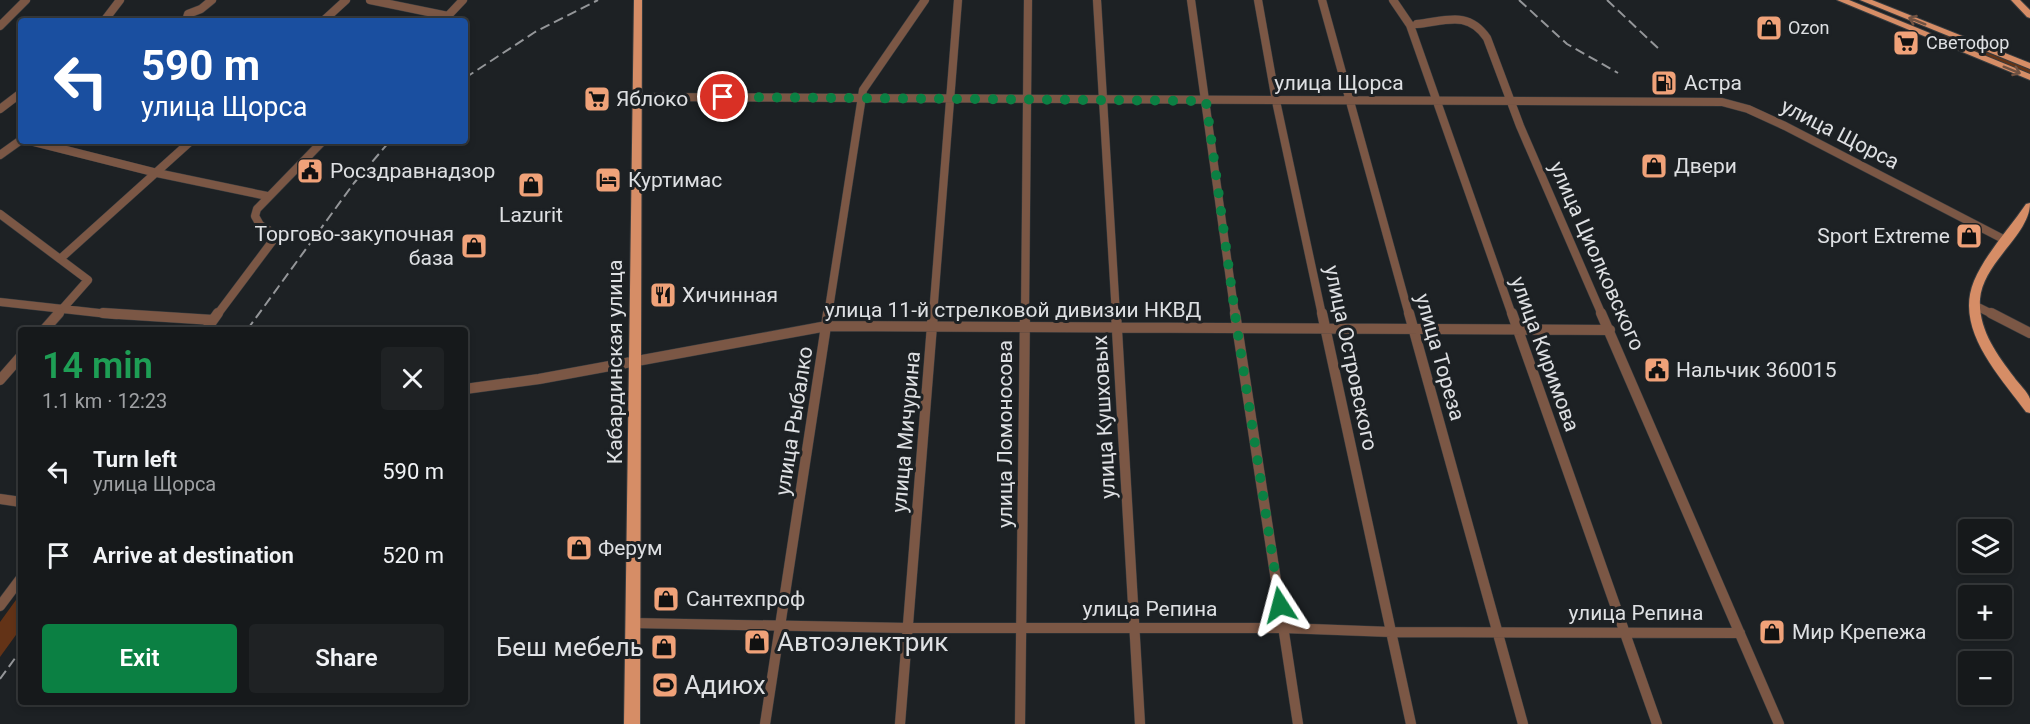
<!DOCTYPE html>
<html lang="en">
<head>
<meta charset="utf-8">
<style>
	body { margin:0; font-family:Roboto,sans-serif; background:#1f2224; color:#f1f3f6; height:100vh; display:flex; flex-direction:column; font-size:22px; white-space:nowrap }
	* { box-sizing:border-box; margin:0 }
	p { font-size:20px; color:#9ea0a3 }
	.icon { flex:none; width:33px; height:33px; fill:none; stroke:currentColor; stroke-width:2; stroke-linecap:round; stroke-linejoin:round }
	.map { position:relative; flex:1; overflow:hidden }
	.panel { position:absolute; left:18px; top:327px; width:450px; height:378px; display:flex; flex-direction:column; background:#16191b; border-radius:6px; box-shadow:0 3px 9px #0003,0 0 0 2px #35383a }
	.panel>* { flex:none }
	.banner { position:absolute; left:18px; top:18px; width:450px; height:126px; border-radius:6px; box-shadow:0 3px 9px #0003,0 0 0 2px #35383a; background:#1a4fa0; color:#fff; overflow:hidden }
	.fabs { position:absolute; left:1958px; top:519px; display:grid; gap:12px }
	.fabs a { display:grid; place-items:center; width:54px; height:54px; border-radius:6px; background:#16191b; box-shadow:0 3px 9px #0003,0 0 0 2px #35383a; font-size:30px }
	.pin { position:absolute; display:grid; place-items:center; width:51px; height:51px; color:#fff; margin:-26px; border:3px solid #fff; border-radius:50%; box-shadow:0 2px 6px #0007 }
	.me { position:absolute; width:66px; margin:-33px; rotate:351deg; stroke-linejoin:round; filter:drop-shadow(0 0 4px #0008) }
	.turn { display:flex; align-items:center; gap:21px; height:126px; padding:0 24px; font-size:27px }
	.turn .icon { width:78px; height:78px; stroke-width:2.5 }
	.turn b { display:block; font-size:42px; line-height:51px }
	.round { display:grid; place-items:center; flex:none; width:63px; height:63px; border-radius:6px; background:#1f2224 }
	.summary { display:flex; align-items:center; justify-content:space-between; height:102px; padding:0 24px }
	h1 { font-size:36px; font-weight:600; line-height:45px; color:#1e9e55 }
	.primary-button { display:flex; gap:12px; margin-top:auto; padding:12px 24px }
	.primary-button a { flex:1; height:69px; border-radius:6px; background:#0b8043; color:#fff; font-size:24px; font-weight:600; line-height:69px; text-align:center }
	.primary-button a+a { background:#1f2224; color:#f1f3f6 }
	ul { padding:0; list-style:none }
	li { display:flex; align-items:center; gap:18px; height:84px; padding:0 24px }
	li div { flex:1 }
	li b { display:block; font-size:22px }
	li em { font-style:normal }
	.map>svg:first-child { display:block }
	.green { fill:#633317 }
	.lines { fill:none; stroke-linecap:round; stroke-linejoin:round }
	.minor-far1-casing { stroke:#383c3f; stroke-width:9 }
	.minor-casing { stroke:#383c3f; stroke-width:11 }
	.major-casing { stroke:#383c3f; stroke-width:2 }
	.minor-far1 { stroke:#7b5745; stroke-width:8 }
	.minor { stroke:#7b5745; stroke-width:10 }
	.major { fill:#d68d66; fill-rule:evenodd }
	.rail { stroke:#949699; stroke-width:2; stroke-dasharray:10 5; stroke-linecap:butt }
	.oneway { stroke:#705242 }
	.route { stroke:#0b8043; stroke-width:10; stroke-dasharray:0 18 }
	.labels { text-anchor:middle; stroke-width:6; stroke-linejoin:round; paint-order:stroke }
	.far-poi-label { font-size:18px; fill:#dee0e3; stroke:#1d2124; text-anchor:start }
	.street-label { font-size:21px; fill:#dee0e3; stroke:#1d2124 }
	.poi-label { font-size:21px; fill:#dee0e3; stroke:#1d2124; text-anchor:start }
	.near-poi-label { font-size:26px; fill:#dee0e3; stroke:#1d2124; text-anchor:start }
</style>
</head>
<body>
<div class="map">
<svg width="2030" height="724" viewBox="0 0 2030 724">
	<rect width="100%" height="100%" fill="#1d2124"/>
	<path class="green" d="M1940 36H1946L2030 69V75Z
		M21 593V628L0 657V622Z"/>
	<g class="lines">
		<defs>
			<path id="minor-far1" d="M370 0 448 16
				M1097 0 1116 315
				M1191 0 1235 315
				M1258 0 1276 101 1322 315
				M1322 0 1409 315
				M1393 0 1410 25 1512 315
				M444 20 463 0
				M104 21 120 0
				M186 21 188 14 201 9 212 0
				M323 21 346 0
				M1417 24C1446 21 1468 10 1487 38L1520 126 1602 315
				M0 26 26 0
				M637 97 1722 102 1748 109 1785 126 2007 241
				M0 109 21 93
				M30 141 157 173 267 196
				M0 155 21 140
				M0 214 88 280 57 315
				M60 259 191 141
				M0 302 117 315
				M1974 305 1994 315
				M217 315 274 239 273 233 260 225 255 216 257 209 323 141
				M828 315 863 90 925 0
				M933 315 958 0
				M1025 315 1028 0"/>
			<path id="minor" d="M103 313 213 320
				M1116 313 1140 724
				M1235 313 1298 724
				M1322 313 1411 724
				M1409 313 1523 724
				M1512 313 1657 724
				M1601 313 1779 724
				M1991 313 2030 333
				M44 330 59 313
				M206 330 218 313
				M0 380 21 356
				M465 389 539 379 827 326 1610 330
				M0 499 21 502
				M0 606 21 578
				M632 623 908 628H1284L1391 632 1740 633
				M765 724 828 313
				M900 724 933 313
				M1020 724 1025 313"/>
			<path id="major" d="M634 0H642L640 724H624Z
				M1837 0H1849L2030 74V80Z
				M1860 0H1872L2030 63V69Z
				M2011 0H2020L2030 10V18L2027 17Z
				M2030 203C2030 235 1983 262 1980 299 1978 329 1997 355 2014 377 2018 383 2028 392 2030 399 2030 403 2030 409 2030 413L2026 412C1999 375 1954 329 1974 281 1986 253 2009 229 2026 204Z"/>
		</defs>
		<use href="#minor-far1" class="minor-far1-casing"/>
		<use href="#minor" class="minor-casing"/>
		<use href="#major" class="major-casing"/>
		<use href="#minor-far1" class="minor-far1"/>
		<use href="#minor" class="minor"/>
		<use href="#major" class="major"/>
		<path class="rail" d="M1519 0 1567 44 1618 73
			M1607 0 1659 49
			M465 78 535 32 598 0
			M247 330 354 183 390 141
			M0 679 21 650"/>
	</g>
	<defs><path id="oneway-shaft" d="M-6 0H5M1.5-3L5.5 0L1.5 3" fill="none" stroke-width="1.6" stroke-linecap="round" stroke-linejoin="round" transform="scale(1.5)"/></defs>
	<g class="oneway">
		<use href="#oneway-shaft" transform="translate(1917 21) rotate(-158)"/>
		<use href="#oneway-shaft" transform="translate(2012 70) rotate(22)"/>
	</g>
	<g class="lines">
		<path class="route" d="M723 97 1206 101 1237 328 1280 605"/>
	</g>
	<defs>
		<symbol id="shop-square" viewBox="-11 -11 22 22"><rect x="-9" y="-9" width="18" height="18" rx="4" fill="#f0a279" stroke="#1d2124"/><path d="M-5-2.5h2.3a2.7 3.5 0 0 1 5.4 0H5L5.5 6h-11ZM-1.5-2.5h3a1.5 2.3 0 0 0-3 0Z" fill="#111"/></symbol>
		<symbol id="supermarket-square" viewBox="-11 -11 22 22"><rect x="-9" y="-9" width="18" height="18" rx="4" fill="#f0a279" stroke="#1d2124"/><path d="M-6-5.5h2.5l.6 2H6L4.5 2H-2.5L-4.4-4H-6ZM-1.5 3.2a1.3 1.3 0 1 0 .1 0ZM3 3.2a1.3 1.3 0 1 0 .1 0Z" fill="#111"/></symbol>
		<symbol id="fuel-square" viewBox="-11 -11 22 22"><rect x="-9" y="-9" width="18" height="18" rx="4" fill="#f0a279" stroke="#1d2124"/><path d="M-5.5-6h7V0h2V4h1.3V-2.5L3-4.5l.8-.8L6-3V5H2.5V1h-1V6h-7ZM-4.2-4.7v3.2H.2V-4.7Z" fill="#111"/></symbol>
		<symbol id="civic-square" viewBox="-11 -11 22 22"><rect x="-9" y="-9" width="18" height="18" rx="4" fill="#f0a279" stroke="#1d2124"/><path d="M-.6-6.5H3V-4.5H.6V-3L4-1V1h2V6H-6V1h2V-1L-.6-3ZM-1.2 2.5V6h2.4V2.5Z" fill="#111"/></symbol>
		<symbol id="hotel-square" viewBox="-11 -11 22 22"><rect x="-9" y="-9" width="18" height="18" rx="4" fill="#f0a279" stroke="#1d2124"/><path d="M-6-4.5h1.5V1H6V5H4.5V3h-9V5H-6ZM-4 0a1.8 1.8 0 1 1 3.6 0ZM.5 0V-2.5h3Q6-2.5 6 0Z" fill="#111"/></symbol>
		<symbol id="restaurant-square" viewBox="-11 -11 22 22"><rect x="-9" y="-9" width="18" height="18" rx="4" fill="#f0a279" stroke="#1d2124"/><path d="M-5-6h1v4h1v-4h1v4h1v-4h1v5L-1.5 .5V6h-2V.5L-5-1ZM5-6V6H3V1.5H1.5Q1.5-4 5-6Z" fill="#111"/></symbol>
		<symbol id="stadium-square" viewBox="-11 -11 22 22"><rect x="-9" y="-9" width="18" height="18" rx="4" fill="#f0a279" stroke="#1d2124"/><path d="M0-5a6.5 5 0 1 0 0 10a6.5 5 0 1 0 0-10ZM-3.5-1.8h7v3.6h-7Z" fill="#111"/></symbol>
	</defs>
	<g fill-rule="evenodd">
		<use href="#shop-square" x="1754" y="13" width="30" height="30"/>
		<use href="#supermarket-square" x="1891" y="28" width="30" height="30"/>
		<use href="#fuel-square" x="1649" y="68" width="30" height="30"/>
		<use href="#supermarket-square" x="582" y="84" width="30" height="30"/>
		<use href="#shop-square" x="1639" y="151" width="30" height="30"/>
		<use href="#civic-square" x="295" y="156" width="30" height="30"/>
		<use href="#hotel-square" x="593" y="165" width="30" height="30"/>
		<use href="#shop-square" x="516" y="170" width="30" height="30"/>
		<use href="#shop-square" x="1954" y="221" width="30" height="30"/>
		<use href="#shop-square" x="459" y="231" width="30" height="30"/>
		<use href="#restaurant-square" x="648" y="280" width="30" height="30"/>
		<use href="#civic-square" x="1642" y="355" width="30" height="30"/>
		<use href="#shop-square" x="564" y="533" width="30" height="30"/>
		<use href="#shop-square" x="651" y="584" width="30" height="30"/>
		<use href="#shop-square" x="1757" y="617" width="30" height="30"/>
		<use href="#shop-square" x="742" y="627" width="30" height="30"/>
		<use href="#shop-square" x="649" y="632" width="30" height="30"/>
		<use href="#stadium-square" x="650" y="670" width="30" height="30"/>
	</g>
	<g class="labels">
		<g class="far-poi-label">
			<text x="1788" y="34">Ozon</text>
			<text x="1926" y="49">Светофор</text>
		</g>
		<g class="street-label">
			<text x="1339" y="90">улица Щорса</text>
			<text transform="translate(1840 134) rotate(27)" y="7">улица Щорса</text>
			<text transform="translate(1597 256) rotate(66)" y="7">улица Циолковского</text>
			<text x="1013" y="317">улица 11-й стрелковой дивизии НКВД</text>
			<text transform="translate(1545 354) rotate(70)" y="7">улица Киримова</text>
			<text transform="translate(1440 357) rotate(74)" y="7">улица Тореза</text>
			<text transform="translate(1351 358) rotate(78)" y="7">улица Островского</text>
			<text transform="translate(615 362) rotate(-90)" y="7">Кабардинская улица</text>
			<text transform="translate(1104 417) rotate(-93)" y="7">улица Кушховых</text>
			<text transform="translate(794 421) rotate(-81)" y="7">улица Рыбалко</text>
			<text transform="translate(906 432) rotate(-85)" y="7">улица Мичурина</text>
			<text transform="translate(1005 434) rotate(-90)" y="7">улица Ломоносова</text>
			<text x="1150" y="616">улица Репина</text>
			<text x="1636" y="620">улица Репина</text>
		</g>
		<g class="poi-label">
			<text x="1684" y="90">Астра</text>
			<text x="616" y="106">Яблоко</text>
			<text x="1674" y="173">Двери</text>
			<text x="330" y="178">Росздравнадзор</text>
			<text x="628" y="187">Куртимас</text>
			<text x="531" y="222" text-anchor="middle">Lazurit</text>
			<text x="454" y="241" text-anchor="end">Торгово-закупочная<tspan x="454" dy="24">база</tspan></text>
			<text x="1950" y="243" text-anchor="end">Sport Extreme</text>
			<text x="682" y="302">Хичинная</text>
			<text x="1676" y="377">Нальчик 360015</text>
			<text x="598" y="555">Ферум</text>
			<text x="686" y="606">Сантехпроф</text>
			<text x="1792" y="639">Мир Крепежа</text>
		</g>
		<g class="near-poi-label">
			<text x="777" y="651">Автоэлектрик</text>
			<text x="644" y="656" text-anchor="end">Беш мебель</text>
			<text x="684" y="694">Адиюх</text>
		</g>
	</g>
</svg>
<div class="fabs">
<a><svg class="icon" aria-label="layers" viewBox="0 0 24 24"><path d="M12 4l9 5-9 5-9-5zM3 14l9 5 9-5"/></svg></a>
<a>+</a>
<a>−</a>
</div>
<div class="pin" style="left:723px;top:97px;background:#d93025"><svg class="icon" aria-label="arrive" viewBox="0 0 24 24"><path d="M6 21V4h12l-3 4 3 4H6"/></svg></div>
<svg class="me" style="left:1280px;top:605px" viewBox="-20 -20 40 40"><path d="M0-17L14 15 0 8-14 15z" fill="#0b8043" stroke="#fff" stroke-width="4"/></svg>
<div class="banner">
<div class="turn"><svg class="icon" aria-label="left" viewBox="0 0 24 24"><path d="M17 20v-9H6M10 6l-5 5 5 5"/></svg><div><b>590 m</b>улица Щорса</div></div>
</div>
<section class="panel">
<div class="summary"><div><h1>14 min</h1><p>1.1 km · 12:23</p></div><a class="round"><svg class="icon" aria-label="close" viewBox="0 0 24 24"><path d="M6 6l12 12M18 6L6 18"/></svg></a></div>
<ul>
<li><svg class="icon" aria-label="left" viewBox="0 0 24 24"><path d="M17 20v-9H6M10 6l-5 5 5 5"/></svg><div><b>Turn left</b><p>улица Щорса</p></div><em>590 m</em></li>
<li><svg class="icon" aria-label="arrive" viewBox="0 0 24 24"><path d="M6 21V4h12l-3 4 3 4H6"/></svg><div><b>Arrive at destination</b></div><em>520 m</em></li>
</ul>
<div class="primary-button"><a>Exit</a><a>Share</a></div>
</section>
</div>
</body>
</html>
